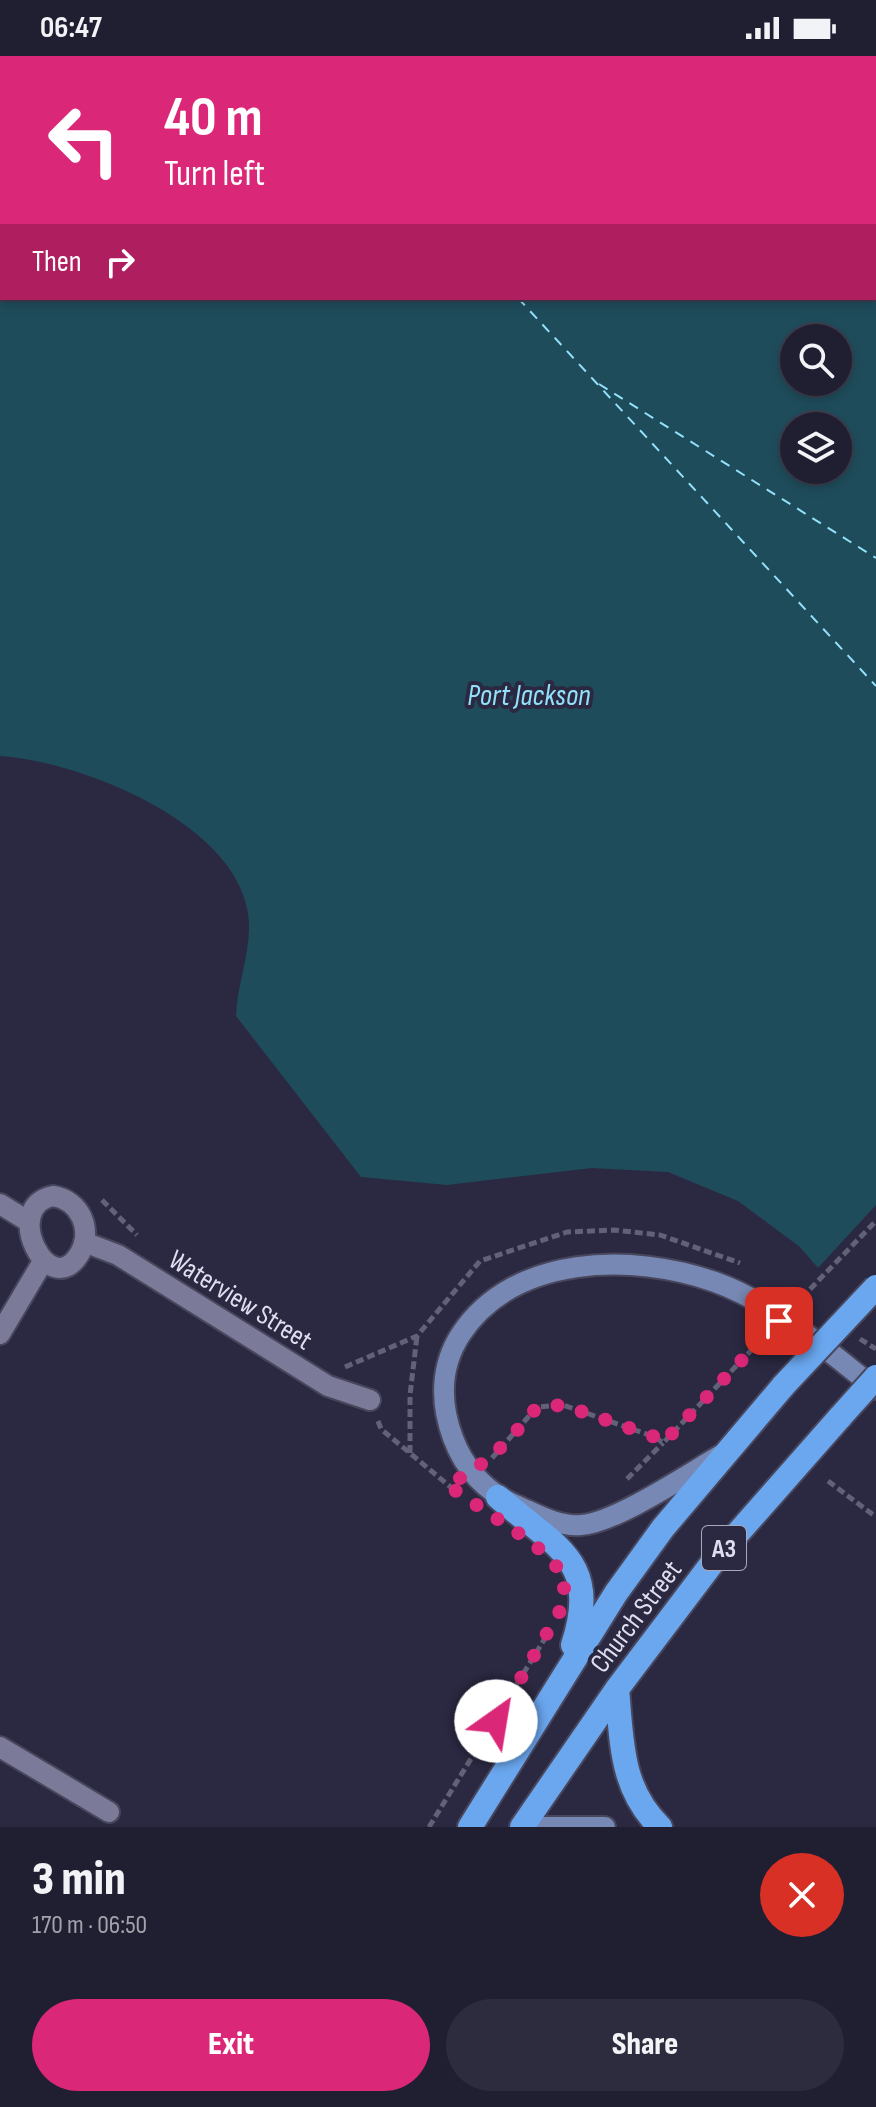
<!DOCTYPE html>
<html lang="en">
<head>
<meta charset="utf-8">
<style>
	body { margin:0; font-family:"Sofia Sans Condensed",sans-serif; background:#2d2c3e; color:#f1f3f6; height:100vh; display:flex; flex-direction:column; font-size:30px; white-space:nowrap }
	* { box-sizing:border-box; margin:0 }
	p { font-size:26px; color:#a2a2ac }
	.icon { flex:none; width:44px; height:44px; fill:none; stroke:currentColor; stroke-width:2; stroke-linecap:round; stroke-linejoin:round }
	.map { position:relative; height:1771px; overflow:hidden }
	.details { display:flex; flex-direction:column; background:#201f32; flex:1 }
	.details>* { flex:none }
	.top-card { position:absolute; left:0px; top:0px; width:876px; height:244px; box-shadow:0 4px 12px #0003,0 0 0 2px #3d3d4d; background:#db2777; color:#fff; overflow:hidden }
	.fabs { position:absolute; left:780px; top:268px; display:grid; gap:16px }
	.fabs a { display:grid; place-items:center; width:72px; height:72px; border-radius:50%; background:#201f32; box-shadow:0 4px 12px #0003,0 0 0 2px #3d3d4d; font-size:40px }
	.pin { position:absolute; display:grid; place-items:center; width:68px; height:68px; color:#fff; margin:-34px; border-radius:16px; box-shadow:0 4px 12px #0006 }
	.me { position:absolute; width:88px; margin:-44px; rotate:32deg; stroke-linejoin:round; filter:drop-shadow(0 0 6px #0008) }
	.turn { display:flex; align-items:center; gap:28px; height:168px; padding:0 32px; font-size:36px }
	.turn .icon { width:104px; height:104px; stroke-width:2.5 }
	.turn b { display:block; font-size:56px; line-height:68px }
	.then { display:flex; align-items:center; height:76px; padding:0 32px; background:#0003; gap:16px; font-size:30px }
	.round { display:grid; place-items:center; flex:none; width:84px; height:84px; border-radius:42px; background:#2d2c3e }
	.summary { display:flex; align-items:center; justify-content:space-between; height:136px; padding:0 32px }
	h1 { font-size:48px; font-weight:800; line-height:60px }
	.action { display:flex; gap:16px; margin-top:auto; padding:16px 32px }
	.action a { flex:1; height:92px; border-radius:48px; background:#db2777; color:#fff; font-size:32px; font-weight:800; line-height:92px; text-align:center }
	.action a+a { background:#2d2c3e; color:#f1f3f6 }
	.status { display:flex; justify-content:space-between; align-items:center; height:56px; padding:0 40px; background:#201f32; direction:ltr }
	.status svg { height:22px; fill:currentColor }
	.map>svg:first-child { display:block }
	.water { fill:#1f4c5b; fill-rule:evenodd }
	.pier { fill:#2b2942 }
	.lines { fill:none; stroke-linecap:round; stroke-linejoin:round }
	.ferry { stroke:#92e0fa; stroke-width:2; stroke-dasharray:10 8; stroke-linecap:butt }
	.street-casing { stroke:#48465c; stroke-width:24 }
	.secondary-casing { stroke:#48465c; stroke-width:24 }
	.highway-casing { stroke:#48465c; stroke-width:28 }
	.path { stroke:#626177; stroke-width:5; stroke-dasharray:8 4; stroke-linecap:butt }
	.street { stroke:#7b7b99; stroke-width:20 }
	.secondary { stroke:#7688b3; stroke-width:20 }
	.highway { stroke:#6aa7ef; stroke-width:24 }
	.highway-bridge-casing { stroke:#48465c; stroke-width:28; stroke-linecap:butt }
	.path-bridge { stroke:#626177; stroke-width:5; stroke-dasharray:8 4; stroke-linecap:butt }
	.highway-bridge { stroke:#6aa7ef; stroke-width:24 }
	.route { stroke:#db2777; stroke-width:14; stroke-dasharray:0 25.2 }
	.labels { text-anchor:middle; stroke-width:8; stroke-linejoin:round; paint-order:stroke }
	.shield { fill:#2b2942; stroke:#a8a8bb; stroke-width:2 }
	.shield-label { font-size:26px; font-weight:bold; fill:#dedeef }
	.street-label { font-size:28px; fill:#dedeef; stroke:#2b2942 }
	.water-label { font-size:30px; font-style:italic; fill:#92e0fa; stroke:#2b2942 }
</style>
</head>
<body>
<div class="status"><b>06:47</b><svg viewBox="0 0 49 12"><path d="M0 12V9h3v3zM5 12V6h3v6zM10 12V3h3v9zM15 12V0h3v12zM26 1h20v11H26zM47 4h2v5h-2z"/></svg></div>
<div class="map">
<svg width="876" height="1771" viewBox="0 0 876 1771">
	<rect width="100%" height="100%" fill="#2b2942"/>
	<path class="water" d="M0 0H876V1242L824 1219 800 1191 738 1145 668 1116 592 1112 447 1129 361 1121 236 960C237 925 255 887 247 852 229 764 79 705 0 700ZM2 2H874V242H2ZM794 282H838V326H794ZM794 370H838V414H794Z"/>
	<path class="pier" d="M876 1149V1246L823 1223 815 1215Z"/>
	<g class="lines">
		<path class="ferry" d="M296 0 297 2
			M518 242 876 630
			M599 328 876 502"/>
		<defs>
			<path id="street" d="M53 1140C80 1144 93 1173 80 1197 50 1249 0 1150 53 1140Z
				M0 1148 26 1164
				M84 1186 118 1199 328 1330 370 1344
				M0 1278 42 1207
				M0 1691 109 1756"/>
			<path id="secondary" d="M721 1399C688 1418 615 1467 581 1469 559 1471 538 1459 518 1450 487 1437 465 1414 453 1382 440 1347 440 1310 461 1278 514 1198 633 1197 715 1226 774 1247 828 1295 876 1333
				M522 1771H605"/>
			<path id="highway" d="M498 1441C556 1492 601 1504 573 1589
				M617 1633C622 1685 620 1732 660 1771
				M470 1771 616 1537 663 1472 784 1329
				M522 1771 617 1633 716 1502 841 1360"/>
		</defs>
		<use href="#street" class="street-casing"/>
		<use href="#secondary" class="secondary-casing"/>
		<use href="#highway" class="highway-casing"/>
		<path class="path" d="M102 1144 137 1179
			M860 1283 876 1293
			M345 1311 417 1280 480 1205 567 1176 614 1174 660 1179 740 1207
			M378 1365 381 1373 453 1433
			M410 1397V1339L417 1280
			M492 1402 537 1351 563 1349 655 1381 663 1387 760 1285
			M627 1423 663 1387
			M828 1425 876 1461
			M429 1771 547 1579"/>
		<use href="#street" class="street"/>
		<use href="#secondary" class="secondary"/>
		<use href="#highway" class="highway"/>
		<defs>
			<path id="highway-bridge" d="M784 1329 876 1231
				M841 1360 876 1321"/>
		</defs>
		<use href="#highway-bridge" class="highway-bridge-casing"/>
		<path class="path-bridge" d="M760 1285 876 1165"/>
		<use href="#highway-bridge" class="highway-bridge"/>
	</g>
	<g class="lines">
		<path class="route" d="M496 1665 564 1548V1518L533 1487 447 1429C486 1410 510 1384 537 1351L563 1349 655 1381 663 1387 779 1265"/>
	</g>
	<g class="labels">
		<rect class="shield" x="702" y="1470" width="44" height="44" rx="6"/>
		<g class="shield-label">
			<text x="724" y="1501">A3</text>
		</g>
		<g class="street-label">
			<text transform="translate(241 1243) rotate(32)" y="10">Waterview Street</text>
			<text transform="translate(635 1560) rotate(-53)" y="10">Church Street</text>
		</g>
		<g class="water-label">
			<text x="529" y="649">Port Jackson</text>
		</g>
	</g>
</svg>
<div class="fabs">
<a><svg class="icon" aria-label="search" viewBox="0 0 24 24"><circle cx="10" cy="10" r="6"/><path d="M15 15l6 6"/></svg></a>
<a><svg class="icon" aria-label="layers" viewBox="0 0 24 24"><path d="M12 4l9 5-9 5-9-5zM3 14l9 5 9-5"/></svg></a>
</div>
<div class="pin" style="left:779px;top:1265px;background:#d93025"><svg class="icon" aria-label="arrive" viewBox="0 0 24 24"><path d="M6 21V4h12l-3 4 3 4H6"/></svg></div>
<svg class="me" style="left:496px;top:1665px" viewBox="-20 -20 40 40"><circle r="19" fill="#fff"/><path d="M0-13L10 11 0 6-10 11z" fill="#db2777"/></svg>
<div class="top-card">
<div class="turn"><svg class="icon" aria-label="left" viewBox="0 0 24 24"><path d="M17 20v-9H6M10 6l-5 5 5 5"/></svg><div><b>40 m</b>Turn left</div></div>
<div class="then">Then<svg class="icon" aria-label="right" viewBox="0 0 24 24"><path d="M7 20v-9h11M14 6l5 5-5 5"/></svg></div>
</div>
</div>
<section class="details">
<div class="summary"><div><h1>3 min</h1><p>170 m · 06:50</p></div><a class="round" style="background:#d93025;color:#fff"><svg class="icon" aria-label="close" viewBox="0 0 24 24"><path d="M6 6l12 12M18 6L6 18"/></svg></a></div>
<div class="action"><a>Exit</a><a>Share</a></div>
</section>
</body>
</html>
